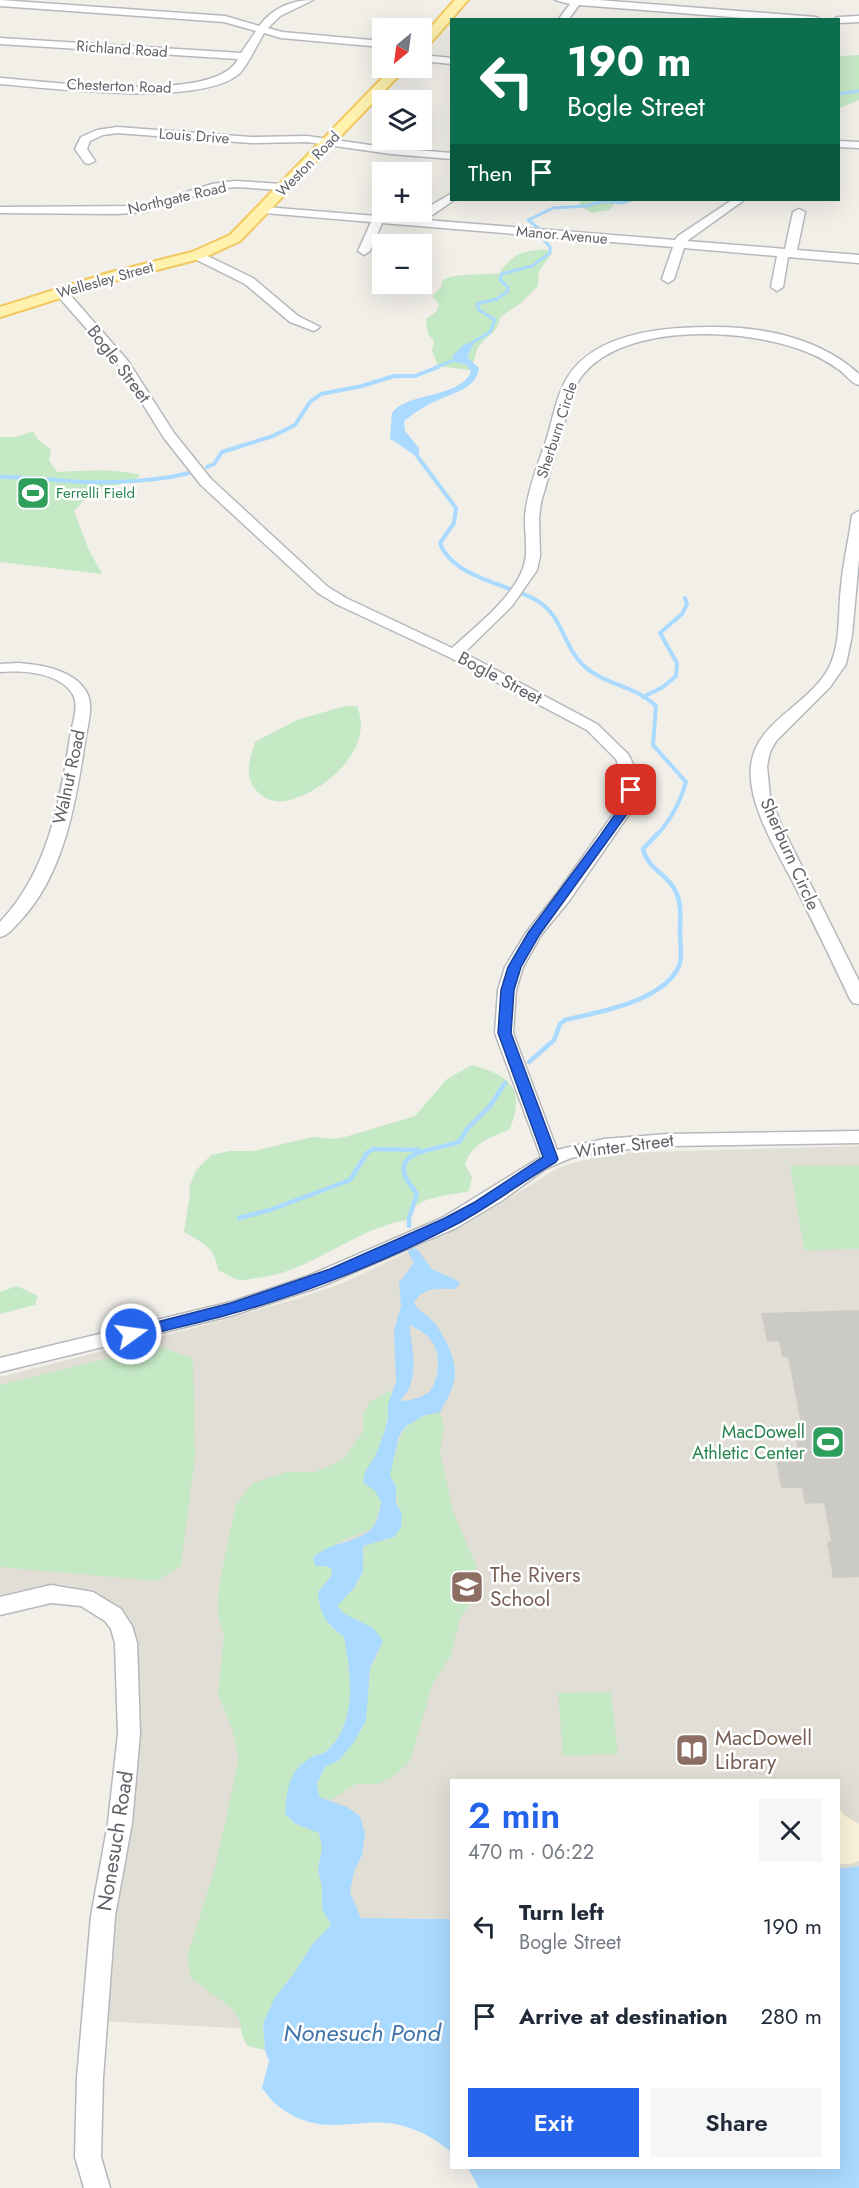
<!DOCTYPE html>
<html lang="en">
<head>
<meta charset="utf-8">
<style>
	body { margin:0; font-family:Jost,sans-serif; background:#f6f6f7; color:#1f2937; height:100vh; display:flex; flex-direction:column; font-size:22px; white-space:nowrap }
	* { box-sizing:border-box; margin:0 }
	p { font-size:20px; color:#747a83 }
	.icon { flex:none; width:33px; height:33px; fill:none; stroke:currentColor; stroke-width:2; stroke-linecap:round; stroke-linejoin:round }
	.map { position:relative; flex:1; overflow:hidden }
	.details { position:absolute; left:450px; top:1779px; width:390px; height:390px; display:flex; flex-direction:column; background:#fff; border-radius:0px; box-shadow:0 6px 24px #0002 }
	.details>* { flex:none }
	.banner { position:absolute; left:450px; top:18px; width:390px; height:183px; border-radius:0px; box-shadow:0 6px 24px #0002; background:#0b6e4f; color:#fff; overflow:hidden }
	.needle { width:39px; rotate:209deg }
	.tools { position:absolute; left:372px; top:18px; display:grid; gap:12px }
	.tools a { display:grid; place-items:center; width:60px; height:60px; border-radius:0px; background:#fff; box-shadow:0 6px 24px #0002; font-size:30px }
	.pin { position:absolute; display:grid; place-items:center; width:51px; height:51px; color:#fff; margin:-26px; border-radius:12px; box-shadow:0 3px 9px #0006 }
	.me { position:absolute; width:66px; margin:-33px; rotate:76deg; stroke-linejoin:round; filter:drop-shadow(0 0 4px #0008) }
	.turn { display:flex; align-items:center; gap:21px; height:126px; padding:0 18px; font-size:27px }
	.turn .icon { width:78px; height:78px; stroke-width:2.5 }
	.turn b { display:block; font-size:42px; line-height:51px }
	.then { display:flex; align-items:center; height:57px; padding:0 18px; background:#0003; gap:12px; font-size:22px }
	.round { display:grid; place-items:center; flex:none; width:63px; height:63px; border-radius:0px; background:#f6f6f7 }
	.overview { display:flex; align-items:center; justify-content:space-between; height:102px; padding:0 18px }
	h1 { font-size:36px; font-weight:600; line-height:45px; color:#2563eb }
	.primary-button { display:flex; gap:12px; margin-top:auto; padding:12px 18px }
	.primary-button a { flex:1; height:69px; border-radius:0px; background:#2563eb; color:#fff; font-size:24px; font-weight:600; line-height:69px; text-align:center }
	.primary-button a+a { background:#f6f6f7; color:#1f2937 }
	ul { padding:0; list-style:none }
	li { display:flex; align-items:center; gap:18px; height:90px; padding:0 18px }
	li div { flex:1 }
	li b { display:block; font-size:22px }
	li em { font-style:normal }
	.map>svg:first-child { display:block }
	.education { fill:#e1ded6 }
	.green { fill:#c5e8c5 }
	.sand { fill:#fbf3d9 }
	.water { fill:#aadaff; fill-rule:evenodd }
	.lines { fill:none; stroke-linecap:round; stroke-linejoin:round }
	.stream-far2 { stroke:#aadaff; stroke-width:3 }
	.stream-far1 { stroke:#aadaff; stroke-width:4 }
	.stream { stroke:#aadaff; stroke-width:4.5 }
	.building { fill:#cccac5 }
	.minor-casing { stroke:#b5b8bc; stroke-width:3 }
	.major-casing { stroke:#f2c960; stroke-width:4 }
	.minor { fill:#fff; fill-rule:evenodd }
	.major { fill:#fff2af; fill-rule:evenodd }
	.route { fill:#2563eb; stroke:#184099; stroke-width:1.5 }
	.labels { text-anchor:middle; stroke-width:5; stroke-linejoin:round; paint-order:stroke }
	.far-street-label { font-size:15px; fill:#5f6368; stroke:#fff }
	.far-leisure-label { font-size:15px; fill:#27864d; stroke:#fff; text-anchor:start }
	.street-label { font-size:18px; fill:#5f6368; stroke:#fff }
	.leisure-label { font-size:18px; fill:#27864d; stroke:#fff; text-anchor:end }
	.near-education-label { font-size:21px; fill:#785e54; stroke:#fff; text-anchor:start }
	.near-street-label { font-size:21px; fill:#5f6368; stroke:#fff }
	.near-water-label { font-size:24px; font-style:italic; fill:#4174aa; stroke:#fff }
</style>
</head>
<body>
<div class="map">
<svg width="859" height="2188" viewBox="0 0 859 2188">
	<rect width="100%" height="100%" fill="#f1efe8"/>
	<path class="education" d="M859 1146V1866L839 1869 838 1780H452L451 1919 361 1918 254 2029 100 2021 137 1681 99 1596 71 1586 56 1584 0 1595V1377L194 1328 297 1299 343 1283 465 1225 558 1168 580 1161 614 1153Z"/>
	<path class="green" d="M859 55V100L839 108V56Z
		M578 200H618L609 210 592 213 582 207Z
		M542 249 553 252 539 271 538 286 521 303 500 317C498 334 486 335 478 348 474 356 475 363 469 370L438 366 432 351 434 341 428 334 426 319 437 311 439 304 432 296 441 287 442 281C453 272 484 276 499 273 515 253 516 254 542 249Z
		M33 431 38 440 51 449 49 460 57 472C81 471 117 468 140 475L136 479 97 491 87 497 74 511 88 548 102 574 0 562V437H16Z
		M345 706H357C375 749 326 790 290 800 271 806 251 793 249 774 248 762 252 753 255 742L297 720Z
		M472 1065C510 1076 526 1087 510 1129 490 1138 471 1143 465 1165L472 1177 469 1191C448 1196 412 1196 407 1220 353 1229 312 1272 257 1278 252 1278 244 1281 239 1280 232 1278 224 1273 218 1270 215 1247 202 1243 184 1232L190 1194 189 1188 196 1170 211 1155 230 1151H253L313 1137 331 1139 345 1137 415 1116 447 1079Z
		M790 1166H859V1249L804 1250Z
		M17 1286 38 1296 35 1305 0 1314V1292Z
		M157 1346 193 1358 195 1457 181 1566 157 1581 0 1567V1385Z
		M392 1390 384 1433 376 1455 365 1472 381 1502 373 1528 337 1543 326 1566 332 1569 331 1576 324 1584 329 1625 344 1637C351 1675 358 1720 327 1751 323 1755 315 1755 310 1758 288 1772 288 1790 285 1814L296 1824 319 1833 322 1848 318 1870 322 1887V1909L331 1925 312 1945 295 1972 274 1999 263 2024 265 2050 248 2046C238 2033 243 2026 237 2015 230 2004 202 1988 191 1978L187 1958 216 1864 239 1758 232 1728 218 1694 224 1636 218 1616 219 1585 236 1504 253 1483 287 1472H315L344 1459 363 1431V1415L370 1402Z
		M440 1412 444 1427 440 1453 453 1511 476 1565V1593L460 1619 450 1657 433 1683 410 1761 394 1776 377 1784H356L330 1800 319 1797 317 1783 325 1767 339 1760 370 1681V1668L379 1653 337 1606C342 1599 349 1595 354 1588 363 1577 366 1560 363 1546L394 1537 402 1515C396 1502 396 1488 390 1475 391 1465 395 1458 397 1448 404 1421 414 1419 440 1412Z
		M611 1692 618 1754 563 1756 558 1693Z"/>
	<path class="sand" d="M839 1807 844 1815 859 1824V1861L850 1864H839Z"/>
	<path class="water" d="M475 341 467 357 479 368C477 389 452 393 436 401 424 406 414 413 404 421L405 431 419 448V457C407 452 401 444 390 439L392 413C406 392 459 399 471 372L467 365 456 362 452 356 465 344Z
		M416 1248 432 1269 460 1282 456 1289C439 1289 423 1286 414 1303 419 1311 424 1313 431 1319 437 1325 442 1334 446 1342 461 1371 456 1385 440 1412L423 1416 405 1427 399 1436 390 1475 396 1487V1502L402 1515 401 1527 394 1537 363 1546V1571L354 1588 337 1606 343 1613 373 1628 383 1641 370 1668 366 1721 354 1742 339 1760 325 1767 317 1783 319 1797 347 1807 360 1816 365 1834 362 1855 354 1871 350 1892 361 1918 451 1919V2152C437 2140 422 2131 403 2126 380 2119 357 2125 333 2125 304 2125 278 2112 262 2088L269 2061 265 2050 263 2024 274 1999 295 1972 312 1945 331 1925 322 1909V1887L318 1870 322 1848 319 1833 296 1824 285 1814C287 1790 288 1772 310 1758 315 1755 322 1755 327 1751 358 1721 351 1675 344 1637 326 1623 320 1615 318 1592L331 1576 332 1569 326 1566H315L313 1558C329 1541 357 1544 372 1528 377 1523 380 1509 381 1502L375 1491 363 1482 365 1472 376 1455 384 1433 388 1418V1404L396 1382 394 1330 401 1306 399 1283 414 1263 407 1250ZM409 1325C427 1333 438 1342 438 1363 437 1390 428 1399 400 1401 402 1397 408 1392 410 1386 417 1366 412 1346 409 1325Z
		M859 1866V2188H479L468 2168H838L839 1869Z"/>
	<g class="lines">
		<path class="stream-far2" d="M838 94 859 91
			M541 230 528 220 553 208 586 206 604 201 622 203 631 200
			M472 343 490 332 495 320 479 310 477 304 497 299 508 291 507 286 500 280 502 274 532 266 550 253V247L544 240
			M434 368 459 358"/>
		<path class="stream-far1" d="M415 453 456 508 454 523 440 543C452 577 507 584 536 600 563 615 563 647 584 666 605 685 636 686 656 706L653 745 686 782C680 803 671 820 656 836
			M207 467 214 464 222 452 273 436 295 425 310 402 321 394 362 386 394 376H415L438 367
			M0 477C28 476 55 481 83 482 115 483 158 481 189 473
			M643 697 663 687 676 676 677 663 660 633 682 614 687 604 685 598"/>
		<path class="stream" d="M529 1062 554 1040 560 1024 565 1020C599 1012 664 1001 679 966 683 956 680 944 680 933 680 920 682 905 676 892 668 874 648 870 643 849L657 834
			M239 1218 270 1210 350 1180 367 1153 373 1149 418 1150
			M409 1226V1218L417 1194C414 1189 409 1184 406 1178 392 1148 444 1150 460 1141L467 1129 490 1106 505 1083"/>
	</g>
	<path class="building" d="M859 1310V1577L833 1578 827 1542 831 1541 824 1503 805 1504 802 1488H781L775 1455 799 1454 794 1430 802 1429 788 1357H782L779 1341 767 1342 761 1313Z"/>
	<g class="lines">
		<defs>
			<path id="minor" d="M0 0 225 16 259 26C273 8 291 0 313 0L280 16 268 28 282 32 382 41V47L281 38 264 33C258 43 247 66 240 73 202 108 52 88 0 84V78C45 81 216 105 238 59L0 44V38L241 53 256 31 224 22 0 6Z
				M555 0H598L816 17 821 20H771L579 5 568 20H558L570 4Z
				M859 16V22L838 23V20H833L838 17Z
				M422 55 452 58V64L422 61Z
				M117 127 251 137 307 136 391 148 452 153V159L391 154 307 142 251 143 117 133 103 135 90 141 87 149 95 161 89 164 85 163 75 149 81 137 97 130Z
				M838 141 859 142V148L838 147Z
				M235 181 282 184 288 187 282 190 235 187 217 189 144 212 117 214 0 213V207L143 206 212 184Z
				M452 193V200H454L425 220 675 240 678 236 732 200H744L687 241 785 249 793 212 799 209 805 212 797 250 859 255V263L788 257 783 287 777 291 771 287 777 256 684 248 674 279 668 283 662 279 673 247 382 223 370 251 364 255 358 251 371 222 265 213 259 210 265 207 413 219 420 212Z
				M197 251 253 278 298 316 320 327 314 331 290 322 245 284 193 258V252Z
				M61 288 65 289 128 361 174 433 211 479 328 587 346 598 452 648C476 626 509 601 522 571 531 551 522 528 526 508 530 484 539 461 547 438 553 418 556 397 567 378 596 331 666 327 715 327 766 327 821 339 859 374V385C851 383 847 376 841 371 831 364 820 357 809 353 750 327 609 319 575 387L541 502 539 518 540 556 537 570 512 606 464 653 597 724 628 754 639 776V790L632 810 569 901 541 935 523 967 516 990 513 1033 557 1150 604 1139 668 1134 859 1131V1143L668 1146 604 1151 571 1158 545 1169 503 1200 456 1228 322 1286 234 1315 0 1372V1358L231 1302 308 1276 442 1218 541 1157 495 1033 498 990 505 967 526 933 557 893 616 810 623 790V776L616 759 587 730 449 657 336 604 318 593 201 485 164 438 119 366 57 295V289Z
				M859 511V559L852 635 846 664 830 687 776 741 770 752 767 766 770 797 783 829 859 981V1004L853 1003 850 999C833 963 816 928 798 892 781 857 747 807 751 766 756 719 814 704 831 663 841 639 838 612 841 587 843 563 849 539 852 515Z
				M19 663C42 665 75 670 87 693 94 706 87 728 85 742 76 802 64 874 21 920 14 927 9 935 0 937V922C47 873 60 803 70 737 72 725 80 704 72 693 58 672 22 670 0 672V664Z
				M51 1585 93 1592 121 1609 132 1626 137 1643 140 1734 132 1823 115 1916 103 2078 101 2157 110 2188H84L75 2157 77 2078 91 1916 108 1823 118 1734 115 1643 111 1629 105 1621 81 1606 51 1603 0 1615V1597Z"/>
			<path id="major" d="M455 0H468L427 47 422 48V37Z
				M392 68H406L240 241 203 258 118 280 0 317V307L108 273 192 252 230 235Z"/>
		</defs>
		<use href="#minor" class="minor-casing"/>
		<use href="#major" class="major-casing"/>
		<use href="#minor" class="minor"/>
		<use href="#major" class="major"/>
	</g>
	<path class="route" d="M631 787 637 790 630 810 540 934 521 967 514 990 511 1033 558 1159 556 1162C521 1182 490 1207 455 1225 390 1259 305 1294 234 1313 200 1323 165 1330 131 1339L126 1337 124 1334 126 1330 231 1303 330 1269 443 1219 475 1202 543 1157 498 1033 501 990 508 967 528 933 600 836 618 810 625 790Z"/>
	<defs>
		<symbol id="stadium-square" viewBox="-11 -11 22 22"><rect x="-9" y="-9" width="18" height="18" rx="4" fill="#2e9e5b" stroke="#fff"/><path d="M0-5a6.5 5 0 1 0 0 10a6.5 5 0 1 0 0-10ZM-3.5-1.8h7v3.6h-7Z" fill="#fff"/></symbol>
		<symbol id="school-square" viewBox="-11 -11 22 22"><rect x="-9" y="-9" width="18" height="18" rx="4" fill="#8d6e63" stroke="#fff"/><path d="M0-5L7-2L0 1L-7-2ZM-4 1L0 2.5L4 1V4Q0 6-4 4Z" fill="#fff"/></symbol>
		<symbol id="library-square" viewBox="-11 -11 22 22"><rect x="-9" y="-9" width="18" height="18" rx="4" fill="#8d6e63" stroke="#fff"/><path d="M-6-4Q-3-5.5-.7-3.5V5Q-3 3-6 4ZM6-4Q3-5.5 .7-3.5V5Q3 3 6 4Z" fill="#fff"/></symbol>
	</defs>
	<g fill-rule="evenodd">
		<use href="#stadium-square" x="14" y="474" width="38" height="38"/>
		<use href="#stadium-square" x="809" y="1423" width="38" height="38"/>
		<use href="#school-square" x="448" y="1568" width="38" height="38"/>
		<use href="#library-square" x="673" y="1731" width="38" height="38"/>
	</g>
	<g class="labels">
		<g class="far-street-label">
			<text transform="translate(122 49) rotate(4)" y="5">Richland Road</text>
			<text transform="translate(119 86) rotate(2)" y="5">Chesterton Road</text>
			<text transform="translate(194 136) rotate(4)" y="5">Louis Drive</text>
			<text transform="translate(308 164) rotate(-46)" y="5">Weston Road</text>
			<text transform="translate(177 198) rotate(-13)" y="5">Northgate Road</text>
			<text transform="translate(562 235) rotate(5)" y="5">Manor Avenue</text>
			<text transform="translate(105 280) rotate(-16)" y="5">Wellesley Street</text>
			<text transform="translate(557 430) rotate(-72)" y="5">Sherburn Circle</text>
		</g>
		<g class="far-leisure-label">
			<text x="56" y="498">Ferrelli Field</text>
		</g>
		<g class="street-label">
			<text transform="translate(119 364) rotate(53)" y="6">Bogle Street</text>
			<text transform="translate(500 678) rotate(28)" y="6">Bogle Street</text>
			<text transform="translate(69 777) rotate(-78)" y="6">Walnut Road</text>
			<text transform="translate(790 854) rotate(66)" y="6">Sherburn Circle</text>
			<text transform="translate(624 1146) rotate(-7)" y="6">Winter Street</text>
		</g>
		<g class="leisure-label">
			<text x="805" y="1438">MacDowell<tspan x="805" dy="21">Athletic Center</tspan></text>
		</g>
		<g class="near-education-label">
			<text x="490" y="1582">The Rivers<tspan x="490" dy="24">School</tspan></text>
			<text x="715" y="1745">MacDowell<tspan x="715" dy="24">Library</tspan></text>
		</g>
		<g class="near-street-label">
			<text transform="translate(115 1841) rotate(-81)" y="7">Nonesuch Road</text>
		</g>
		<g class="near-water-label">
			<text x="362" y="2041">Nonesuch Pond</text>
		</g>
	</g>
</svg>
<div class="tools">
<a><svg class="needle" viewBox="-14 -14 28 28"><path d="M0-13l5 13h-10z" fill="#e53935"/><path d="M0 13l5-13h-10z" fill="#747a83"/></svg></a>
<a><svg class="icon" aria-label="layers" viewBox="0 0 24 24"><path d="M12 4l9 5-9 5-9-5zM3 14l9 5 9-5"/></svg></a>
<a>+</a>
<a>−</a>
</div>
<div class="pin" style="left:631px;top:790px;background:#d93025"><svg class="icon" aria-label="arrive" viewBox="0 0 24 24"><path d="M6 21V4h12l-3 4 3 4H6"/></svg></div>
<svg class="me" style="left:131px;top:1334px" viewBox="-20 -20 40 40"><circle r="17" fill="#2563eb" stroke="#fff" stroke-width="3"/><path d="M0-11L8 9 0 5-8 9z" fill="#fff"/></svg>
<div class="banner">
<div class="turn"><svg class="icon" aria-label="left" viewBox="0 0 24 24"><path d="M17 20v-9H6M10 6l-5 5 5 5"/></svg><div><b>190 m</b>Bogle Street</div></div>
<div class="then">Then<svg class="icon" aria-label="arrive" viewBox="0 0 24 24"><path d="M6 21V4h12l-3 4 3 4H6"/></svg></div>
</div>
<section class="details">
<div class="overview"><div><h1>2 min</h1><p>470 m · 06:22</p></div><a class="round"><svg class="icon" aria-label="close" viewBox="0 0 24 24"><path d="M6 6l12 12M18 6L6 18"/></svg></a></div>
<ul>
<li><svg class="icon" aria-label="left" viewBox="0 0 24 24"><path d="M17 20v-9H6M10 6l-5 5 5 5"/></svg><div><b>Turn left</b><p>Bogle Street</p></div><em>190 m</em></li>
<li><svg class="icon" aria-label="arrive" viewBox="0 0 24 24"><path d="M6 21V4h12l-3 4 3 4H6"/></svg><div><b>Arrive at destination</b></div><em>280 m</em></li>
</ul>
<div class="primary-button"><a>Exit</a><a>Share</a></div>
</section>
</div>
</body>
</html>
